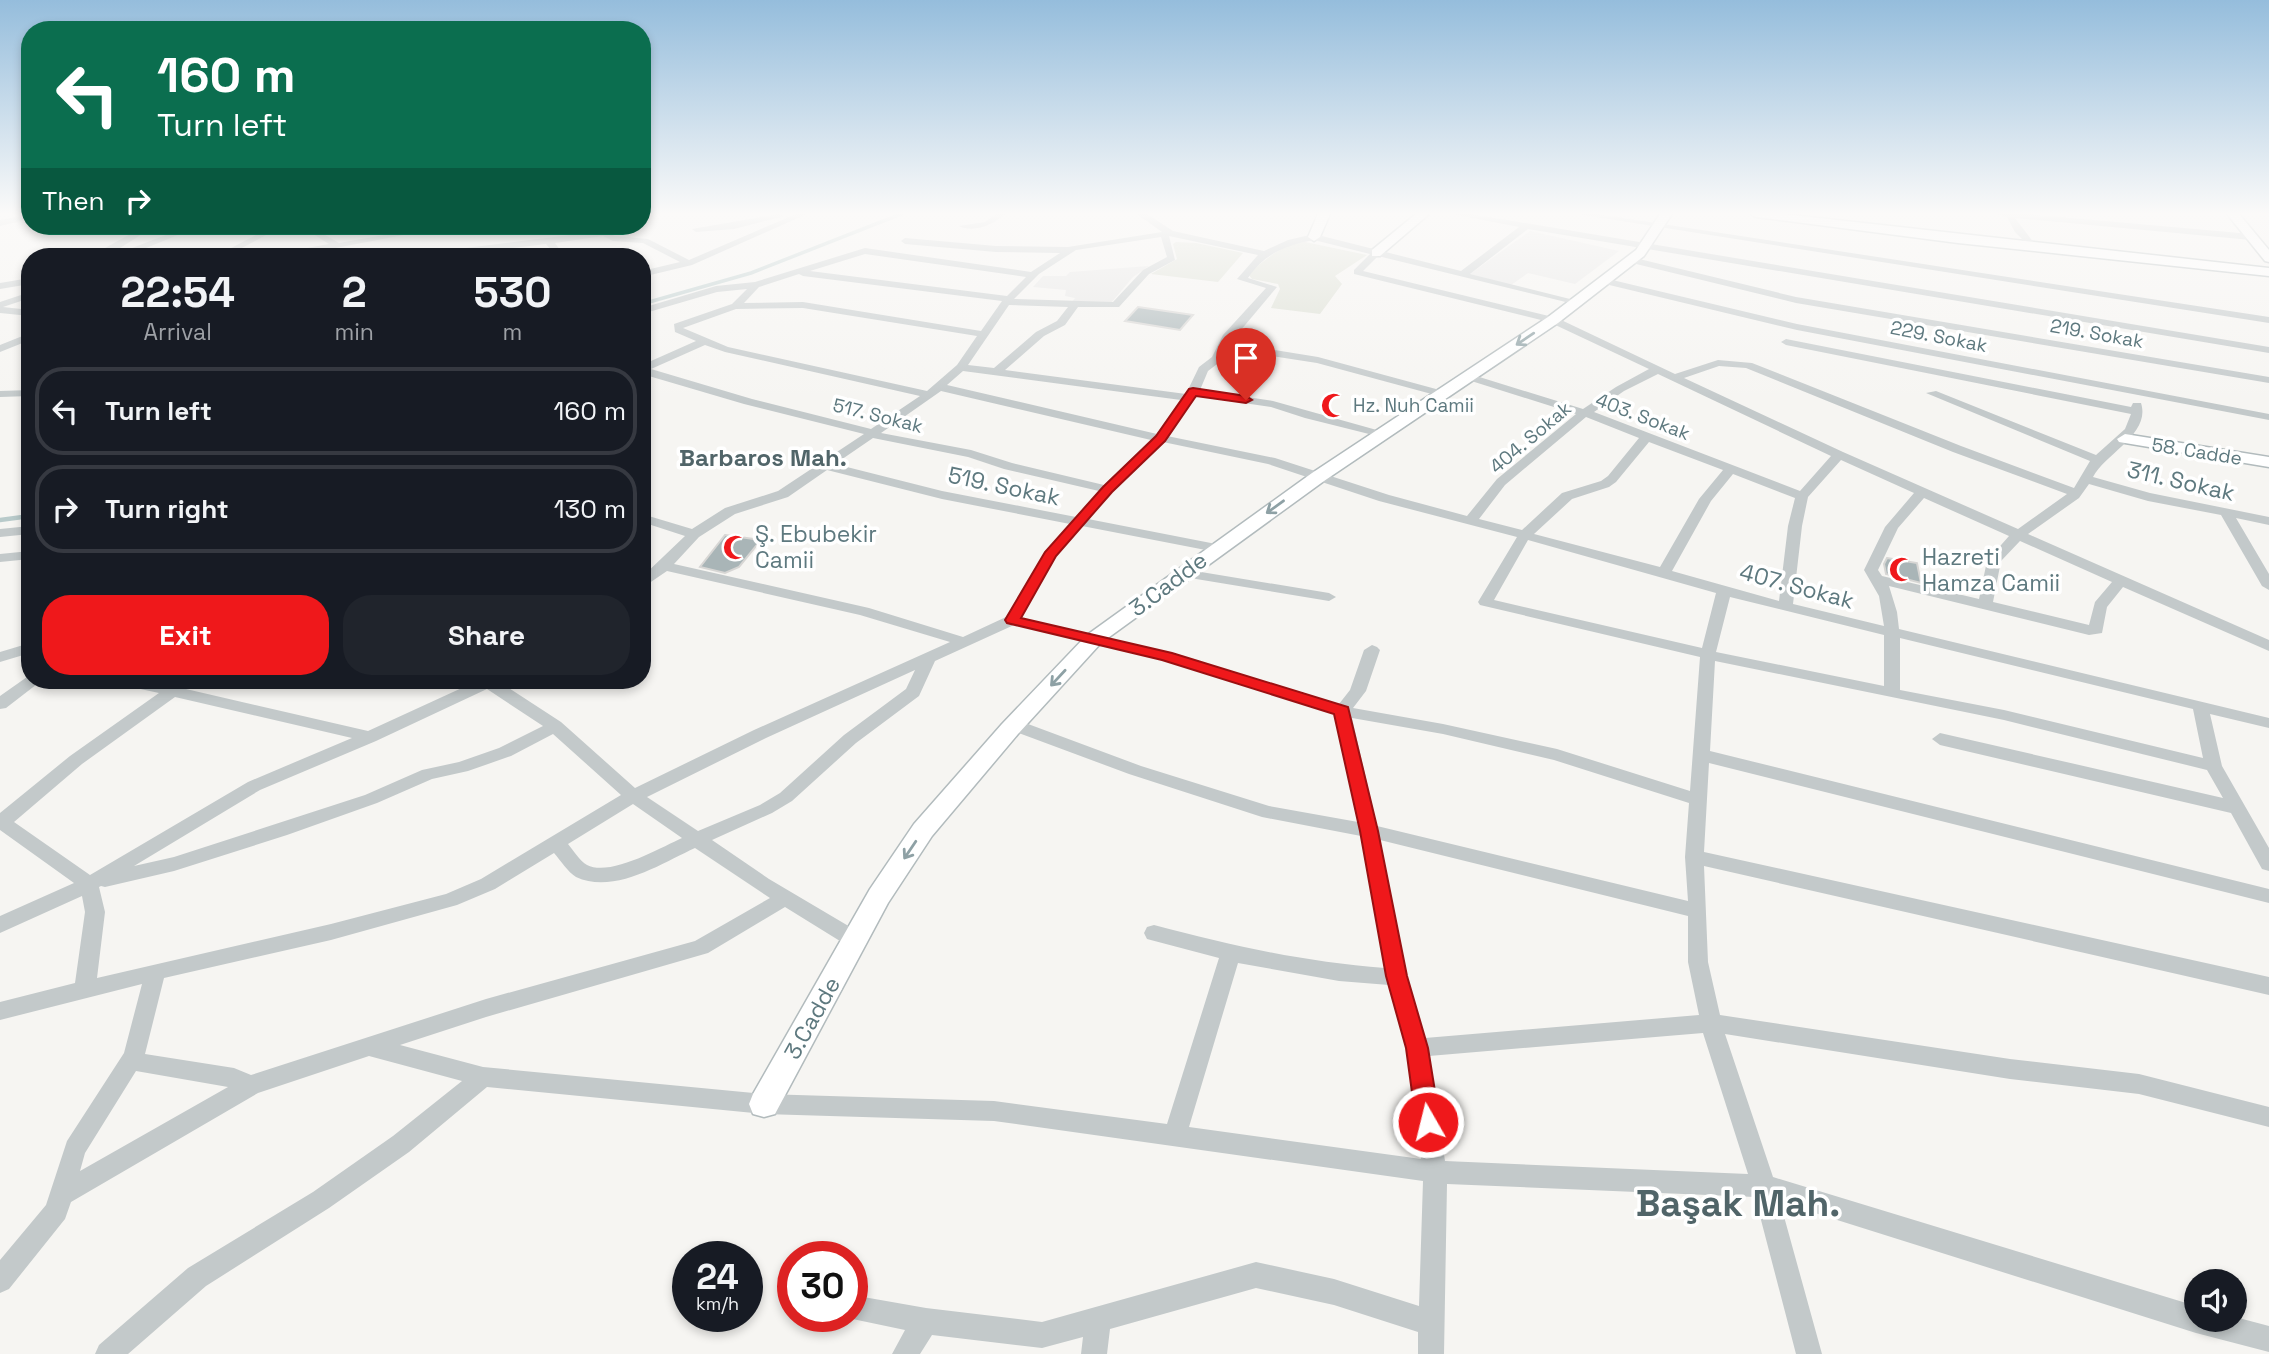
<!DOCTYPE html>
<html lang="en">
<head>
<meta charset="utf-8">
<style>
	body { margin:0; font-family:"Space Grotesk",sans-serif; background:#20242c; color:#f1f3f6; height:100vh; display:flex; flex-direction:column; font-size:26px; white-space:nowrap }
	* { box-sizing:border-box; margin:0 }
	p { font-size:23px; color:#9ea1a6 }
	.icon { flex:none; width:38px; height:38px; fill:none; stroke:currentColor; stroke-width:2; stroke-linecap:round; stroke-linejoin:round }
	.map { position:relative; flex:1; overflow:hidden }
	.panel { position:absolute; left:21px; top:248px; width:630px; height:441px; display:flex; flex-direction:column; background:#171b24; border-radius:28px; box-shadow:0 4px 10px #0003 }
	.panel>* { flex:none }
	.guide { position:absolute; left:21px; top:21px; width:630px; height:214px; border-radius:28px; box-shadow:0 4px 10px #0003; background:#0b6e4f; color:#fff; overflow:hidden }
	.tools { position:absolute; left:2184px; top:1269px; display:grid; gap:14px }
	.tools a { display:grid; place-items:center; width:63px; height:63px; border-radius:50%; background:#171b24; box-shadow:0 4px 10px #0003; font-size:35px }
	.speed { position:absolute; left:672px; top:1241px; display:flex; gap:14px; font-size:35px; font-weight:700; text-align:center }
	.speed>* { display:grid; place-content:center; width:91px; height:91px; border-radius:50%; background:#171b24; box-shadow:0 4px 10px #0003; line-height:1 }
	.speed small { font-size:18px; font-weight:400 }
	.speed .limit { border:10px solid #d22; background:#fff; color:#111 }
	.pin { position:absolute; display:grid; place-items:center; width:60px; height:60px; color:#fff; margin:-72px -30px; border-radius:50% 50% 50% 0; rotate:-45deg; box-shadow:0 0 7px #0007 }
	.pin .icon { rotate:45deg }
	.me { position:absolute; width:77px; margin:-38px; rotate:352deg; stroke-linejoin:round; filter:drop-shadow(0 0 5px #0008) }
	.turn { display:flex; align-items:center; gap:24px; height:147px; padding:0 21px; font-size:32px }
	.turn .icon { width:91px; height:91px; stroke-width:2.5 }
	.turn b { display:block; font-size:49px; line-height:60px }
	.then { display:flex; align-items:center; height:66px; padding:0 21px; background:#0003; gap:14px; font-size:26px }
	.eta { display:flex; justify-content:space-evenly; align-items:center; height:119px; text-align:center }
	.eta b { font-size:42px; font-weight:700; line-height:49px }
	.primary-button { display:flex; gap:14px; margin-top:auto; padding:14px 21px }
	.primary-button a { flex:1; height:80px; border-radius:28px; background:#ef181b; color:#fff; font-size:28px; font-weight:700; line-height:80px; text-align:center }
	.primary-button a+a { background:#20242c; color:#f1f3f6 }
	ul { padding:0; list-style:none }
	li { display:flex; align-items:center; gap:21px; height:88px; margin:0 14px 10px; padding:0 7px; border:4px solid #363941; border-radius:28px }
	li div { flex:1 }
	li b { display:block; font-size:26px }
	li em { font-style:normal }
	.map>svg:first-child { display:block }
	.built { fill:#e6e6e5 }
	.green { fill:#daded2 }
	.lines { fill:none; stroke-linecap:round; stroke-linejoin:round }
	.stream-far1 { stroke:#b8caca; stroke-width:3.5 }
	.stream { stroke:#b8caca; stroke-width:4.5 }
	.building { fill:#a9b5b7; stroke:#d7d6d4; stroke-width:2 }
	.secondary-casing { stroke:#b2bbbd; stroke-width:3 }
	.street { fill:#c3c9ca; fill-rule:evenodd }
	.secondary { fill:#fff; fill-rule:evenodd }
	.oneway { stroke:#8ea1a5 }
	.route { fill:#ef181b; stroke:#9b1012; stroke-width:2 }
	.labels { text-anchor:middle; stroke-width:7; stroke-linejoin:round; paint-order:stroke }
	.far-street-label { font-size:19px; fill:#5e797f; stroke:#fff }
	.far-poi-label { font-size:19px; fill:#5e797f; stroke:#fff; text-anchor:start }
	.street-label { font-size:23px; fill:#5e797f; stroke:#fff }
	.poi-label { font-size:23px; fill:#5e797f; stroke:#fff; text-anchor:start }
	.far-district-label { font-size:24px; font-weight:bold; fill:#516569; stroke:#fff }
	.near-district-label { font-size:37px; font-weight:bold; fill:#516569; stroke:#fff }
</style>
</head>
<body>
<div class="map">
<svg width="2269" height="1354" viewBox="0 0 2269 1354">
	<rect width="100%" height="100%" fill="#f6f5f2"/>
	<path class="built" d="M1530 231 1619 251 1575 284 1528 273 1511 285 1470 274Z
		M1149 266 1133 277 1111 303 1072 302 1075 298 1065 296 1066 290 1033 287 1043 276H1066L1070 272Z"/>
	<path class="green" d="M1176 242 1196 243 1243 253 1218 282 1151 274 1177 259 1173 244Z
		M1305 242 1367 255 1335 276 1342 284 1320 314 1271 308 1280 289 1278 284 1252 279 1248 274C1265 260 1283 243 1305 242Z"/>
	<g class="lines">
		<path class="stream-far1" d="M642 304 751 273 901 214"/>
		<path class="stream" d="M0 520 30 516"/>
	</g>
	<path class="building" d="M1138 307 1193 315 1180 330 1125 321Z
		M725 535 761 540 739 567 725 573 700 567Z
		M1887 558 1917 563 1921 583 1886 574 1884 564Z"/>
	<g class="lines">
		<defs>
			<path id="secondary" d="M1318 214H1330L1320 237 1314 241 1308 237Z
				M1416 214H1429L1380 256H1372V250Z
				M1660 214H1672L1644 256 1558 323 1324 481 1101 643 1018 734 932 836 888 903 775 1114 764 1117 753 1114 749 1104 753 1094 870 889 914 824 1002 724 1087 635 1312 473 1548 317 1636 250Z
				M1750 214H1783L2269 268V276L1958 243 1756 217Z
				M2227 214H2239L2269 250V262L2265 261Z
				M2125 434 2269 457V467L2119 442 2117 439Z"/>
		</defs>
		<use href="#secondary" class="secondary-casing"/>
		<path class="street" d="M30 214V219L0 226V220Z
			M778 214 784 216 734 229 696 232 692 229Z
			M796 214H807L692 265 642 277V271L680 262 643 243 613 241 603 236 555 243 565 257H557L546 244 437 257H412L417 254 594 232 590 229 594 226 615 236 648 239 689 260Z
			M996 214H1005C993 225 974 233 959 226L985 222Z
			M1137 214H1147L1173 231 1264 251 1288 240 1314 234 1461 271 1519 227 1452 214H1471L2269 347V353L1528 229 1470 274 1578 301V305L1378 256 1363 271 1557 318 1675 374 1718 360 1752 363 1961 446 2074 488 2090 461 1926 393 1936 391 2096 455 2125 429 2131 414 1786 345 1781 342 1786 339 2131 407 2133 403H2141C2151 434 2106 453 2093 477L2150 493 2269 517V525L2236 518 2269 574V590L2262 586 2221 515 2148 501 2089 484 2079 498 2028 534 2269 640V651L2123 587 2107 607 2102 633 2089 635 1889 586 1897 612 1899 629 2269 718V728L2210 714 2222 766 2269 848V871L2262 869 2231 813 1940 745 1932 739 1940 733 2223 798 2207 770 2004 720 1715 661 1710 751 2269 889V903L1709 763 1704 852 2269 977V995L1704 866 1708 962 1720 1015 2010 1059 2139 1074 2269 1107V1127L2139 1094 2010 1079 1725 1034 1773 1177 2196 1306V1320H2235V1317L2269 1326V1352L2196 1333 1780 1202 1822 1354H1796L1755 1197 1447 1184 1444 1354H1418V1332L1334 1305 1256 1288 1110 1329 1107 1354H1081L1083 1337 1042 1348 932 1335 920 1354H892L905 1330 843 1317 852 1316V1295L926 1308 1042 1322 1256 1262 1334 1279 1419 1306 1423 1181 994 1121 764 1114 487 1087 409 1152 329 1208 206 1286 128 1354H95L99 1345 188 1268 313 1192 393 1136 462 1081 369 1056 258 1093 71 1202 65 1219 9 1289 0 1293V1260L46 1205 67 1141 124 1053 142 984 0 1020V1002L75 983 85 912 82 896 0 933V916L74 883 0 830V813L70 756 159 693 122 685 120 681H149L170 686 177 681H195L186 689 368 731 477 681H498L561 722 635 788 754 730 950 642 860 615 667 571 642 588V577L685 536 642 522V514L692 529 725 508 778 491 864 434 744 404 642 374V365L696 341 675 332 674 324 732 304 747 289 717 292 642 314V308L716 286 755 282 865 248 1031 272 1060 253 996 252 905 244 901 241 905 238 996 246 1068 247 1162 232ZM1169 236 1258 255 1237 279 1266 288 1223 335 1212 357 1199 367 1186 394 1005 370 1044 336 1065 325 1078 307H1119L1149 274 1175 260ZM1161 237 1167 257 1143 270 1113 302 1014 299 1039 274 1076 250ZM1314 240 1370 254 1354 270V274L1549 322 1649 369 1616 387 1583 409 1473 375H1465V379L1576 414 1497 479 1467 516 1389 495 1275 458 1167 436 1196 396 1271 407 1305 418 1385 438 1391 434 1273 401 1200 390 1208 371 1221 361 1227 349 1317 363 1439 396H1447V392L1318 357 1230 343 1277 287 1248 278C1264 254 1286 245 1314 240ZM865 254 1026 277 1007 296 810 271ZM799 274 803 276 1002 301 981 331 803 302 744 303 759 287ZM1009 305 1068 307 1057 321 1036 332 994 368 968 365ZM803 308 977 336 957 365 927 391 728 347 683 328 736 309ZM705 345 725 352 920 396 871 429 752 399 651 369ZM1719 366 1746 368 1953 452 2067 494 2018 529 1843 452 1684 378ZM963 371 1181 400 1157 434 947 385ZM1658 374 1831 456 1800 491 1594 412 1624 391ZM941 391 1151 440 1104 485 1012 463 971 450 881 433ZM1586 417 1639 438 1608 476 1601 481 1562 493 1522 530 1479 519 1505 485ZM873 438 968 457 1004 469 1099 491 1076 517 942 491 835 464ZM1163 442 1268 464 1379 501 1517 537 1478 602 1480 605 1700 657 1690 791 1557 749 1443 724 1353 708 1366 691 1380 650 1377 647 1372 645 1364 650 1350 690 1339 704 1171 653 1021 618 1056 557 1082 526 1216 552 1221 551 1223 548 1221 545 1216 544 1088 519 1112 492ZM1649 442 1723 470 1699 499 1660 567 1534 534 1572 499 1609 487 1616 482ZM1841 460 1914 493 1885 527 1864 570 1879 596 1884 626 1793 604 1802 526 1808 497ZM827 470 942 499 1070 524 1043 555 1006 617 963 637 869 608 674 564 699 537 735 514 788 497ZM1733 474 1795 498 1788 526 1779 601 1672 571 1711 501ZM1924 498 2009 536 1987 561 1979 599 1882 576 1878 570 1898 528ZM1528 540 1716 593 1702 648 1494 600ZM2020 541 2112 582 2095 602 2089 625 1993 602 2001 561ZM1730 597 1884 635V686L1716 652ZM1014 625 1162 660 1335 714 1358 822 1269 806 1141 766 1020 721H1008L1006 725 1008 729 1129 774 1262 817 1361 836 1385 968C1304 962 1233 946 1154 925L1147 927 1144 933 1147 939 1219 958 1167 1124 994 1101 764 1094 483 1067 400 1045 486 1017 708 953 785 907 848 946 855 948 862 946 865 940 862 934 769 879 712 840 772 813 792 801 856 743 919 696 935 661ZM1900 638 2193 709 2203 758 2004 710 1900 690ZM915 670 906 689 844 735 780 793 760 805 698 831 647 797 766 738ZM487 689 543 726 499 748 459 762 422 770 365 795 174 857 134 866 260 790 376 741ZM175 697 352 738 248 782 90 875 14 822 82 764ZM1352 718 1443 734 1554 760 1689 803 1685 857 1688 901 1377 826ZM553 734 621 795 481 879 446 894 331 924 97 978 105 912 99 887 101 886 105 887 174 871 287 835 377 803 432 779 468 771 511 756ZM633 804 682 838C660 848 610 877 587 865 580 861 573 850 568 844ZM1380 840 1688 916V962L1699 1015 1425 1038 1407 977ZM695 848 770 898 695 941 486 999 251 1075 234 1068 145 1054 164 978 331 940 457 905 495 889 554 853C560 860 568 872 576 877 614 895 662 863 695 848ZM1238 963 1339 981 1389 985 1406 1048 1421 1159 1189 1127ZM1703 1033 1748 1174 1445 1161 1429 1056ZM136 1071 228 1087 80 1171 85 1153Z
			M1577 214H1597L2269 317V323Z
			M1996 214H2027L2251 234 2255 237 2251 240 2015 218 2037 247 2033 250 2015 232 2007 217Z
			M145 226H155L112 253 114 255 189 226H200L124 257 104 256 105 248Z
			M273 226H283L225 257H214Z
			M300 226H310L339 243 434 226H451L288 257H270L274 254 329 244Z
			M1631 257 1796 297 2269 377V383L1796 303 1628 262V258Z
			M30 278V284L0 289V283Z
			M1604 278 1797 324 2269 414V420L1797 330 1601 283 1599 281Z
			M30 292V298L3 307 30 310V316L0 313V302Z
			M30 333V340L0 352V345Z
			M30 390V396L0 397V391Z
			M30 526V534L0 537V529Z
			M30 551V559L0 562V554Z
			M1183 569 1329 593 1336 597 1329 601 1178 576 1176 573 1178 570Z
			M30 643V653L0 662V652Z
			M27 677H30V681H41L6 708 0 709V696Z"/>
		<use href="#secondary" class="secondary"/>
	</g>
	<defs><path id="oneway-shaft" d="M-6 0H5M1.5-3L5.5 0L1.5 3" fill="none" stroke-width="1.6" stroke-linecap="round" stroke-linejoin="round" transform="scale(1.75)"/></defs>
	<g class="oneway">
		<use href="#oneway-shaft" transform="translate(1525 339) rotate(146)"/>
		<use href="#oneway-shaft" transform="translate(1275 507) rotate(144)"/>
		<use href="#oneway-shaft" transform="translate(1058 678) rotate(133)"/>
		<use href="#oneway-shaft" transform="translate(910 850) rotate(124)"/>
	</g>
	<linearGradient id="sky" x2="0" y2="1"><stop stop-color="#95bddc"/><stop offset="0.53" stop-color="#fbfaf9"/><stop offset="1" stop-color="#fbfaf9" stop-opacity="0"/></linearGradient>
	<rect width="2269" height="403" fill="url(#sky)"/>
	<path class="route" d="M1193 388 1246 396 1252 400 1246 403 1196 396 1165 441 1112 492 1056 556 1021 618 1172 653 1348 707 1378 831 1407 976 1428 1048 1440 1122 1436 1130 1428 1133 1420 1130 1416 1122 1406 1048 1386 976 1360 831 1334 714 1162 660 1007 623 1005 620 1045 552 1103 487 1156 436 1189 389Z"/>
	<defs>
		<symbol id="mosque-bare" viewBox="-9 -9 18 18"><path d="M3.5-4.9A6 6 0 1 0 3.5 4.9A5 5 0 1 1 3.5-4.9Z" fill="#ef181b" stroke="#fff" stroke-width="2.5" paint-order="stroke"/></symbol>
	</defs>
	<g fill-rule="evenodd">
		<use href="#mosque-bare" x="1316" y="388" width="35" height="35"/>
		<use href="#mosque-bare" x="718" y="530" width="35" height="35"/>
		<use href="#mosque-bare" x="1884" y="552" width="35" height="35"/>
	</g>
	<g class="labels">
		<g class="far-street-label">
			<text transform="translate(2097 333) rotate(10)" y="7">219. Sokak</text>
			<text transform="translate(1939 336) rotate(11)" y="7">229. Sokak</text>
			<text transform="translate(878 415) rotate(14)" y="7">517. Sokak</text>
			<text transform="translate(1643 416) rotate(21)" y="7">403. Sokak</text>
			<text transform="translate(1530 437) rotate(-40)" y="7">404. Sokak</text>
			<text transform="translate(2197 451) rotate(9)" y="7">58. Cadde</text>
		</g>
		<g class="far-poi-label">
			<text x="1353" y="412">Hz. Nuh Camii</text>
		</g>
		<g class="street-label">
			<text transform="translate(2181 481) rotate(13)" y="8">311. Sokak</text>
			<text transform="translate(1004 486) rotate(12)" y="8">519. Sokak</text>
			<text transform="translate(1168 584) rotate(-37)" y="8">3.Cadde</text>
			<text transform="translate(1797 586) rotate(15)" y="8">407. Sokak</text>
			<text transform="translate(812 1018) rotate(-61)" y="8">3.Cadde</text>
		</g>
		<g class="poi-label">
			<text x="755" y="542">Ş. Ebubekir<tspan x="755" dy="26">Camii</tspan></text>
			<text x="1922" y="565">Hazreti<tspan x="1922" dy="26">Hamza Camii</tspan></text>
		</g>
		<g class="far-district-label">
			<text x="763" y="466">Barbaros Mah.</text>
		</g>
		<g class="near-district-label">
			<text x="1738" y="1216">Başak Mah.</text>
		</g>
	</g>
</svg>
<div class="tools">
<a><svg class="icon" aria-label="sound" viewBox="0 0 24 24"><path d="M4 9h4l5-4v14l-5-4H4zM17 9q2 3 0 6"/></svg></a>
</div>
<div class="speed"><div>24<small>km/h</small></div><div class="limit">30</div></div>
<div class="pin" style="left:1246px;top:400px;background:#d93025"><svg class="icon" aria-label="arrive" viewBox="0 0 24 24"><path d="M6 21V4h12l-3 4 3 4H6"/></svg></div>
<svg class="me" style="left:1428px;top:1122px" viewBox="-20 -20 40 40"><circle r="17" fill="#ef181b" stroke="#fff" stroke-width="3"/><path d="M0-11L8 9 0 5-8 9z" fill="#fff"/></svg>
<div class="guide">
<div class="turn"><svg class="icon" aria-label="left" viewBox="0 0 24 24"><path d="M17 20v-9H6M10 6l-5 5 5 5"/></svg><div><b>160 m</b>Turn left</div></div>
<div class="then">Then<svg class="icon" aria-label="right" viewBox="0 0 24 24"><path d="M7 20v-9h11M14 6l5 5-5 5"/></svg></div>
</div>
<section class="panel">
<div class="eta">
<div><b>22:54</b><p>Arrival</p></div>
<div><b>2</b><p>min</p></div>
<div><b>530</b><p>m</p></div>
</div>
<ul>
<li><svg class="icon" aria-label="left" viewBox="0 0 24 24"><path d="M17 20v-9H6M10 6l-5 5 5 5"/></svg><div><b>Turn left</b></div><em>160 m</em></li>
<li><svg class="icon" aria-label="right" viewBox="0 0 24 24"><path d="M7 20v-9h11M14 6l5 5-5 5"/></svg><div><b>Turn right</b></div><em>130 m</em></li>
</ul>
<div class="primary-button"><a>Exit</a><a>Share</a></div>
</section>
</div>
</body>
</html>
